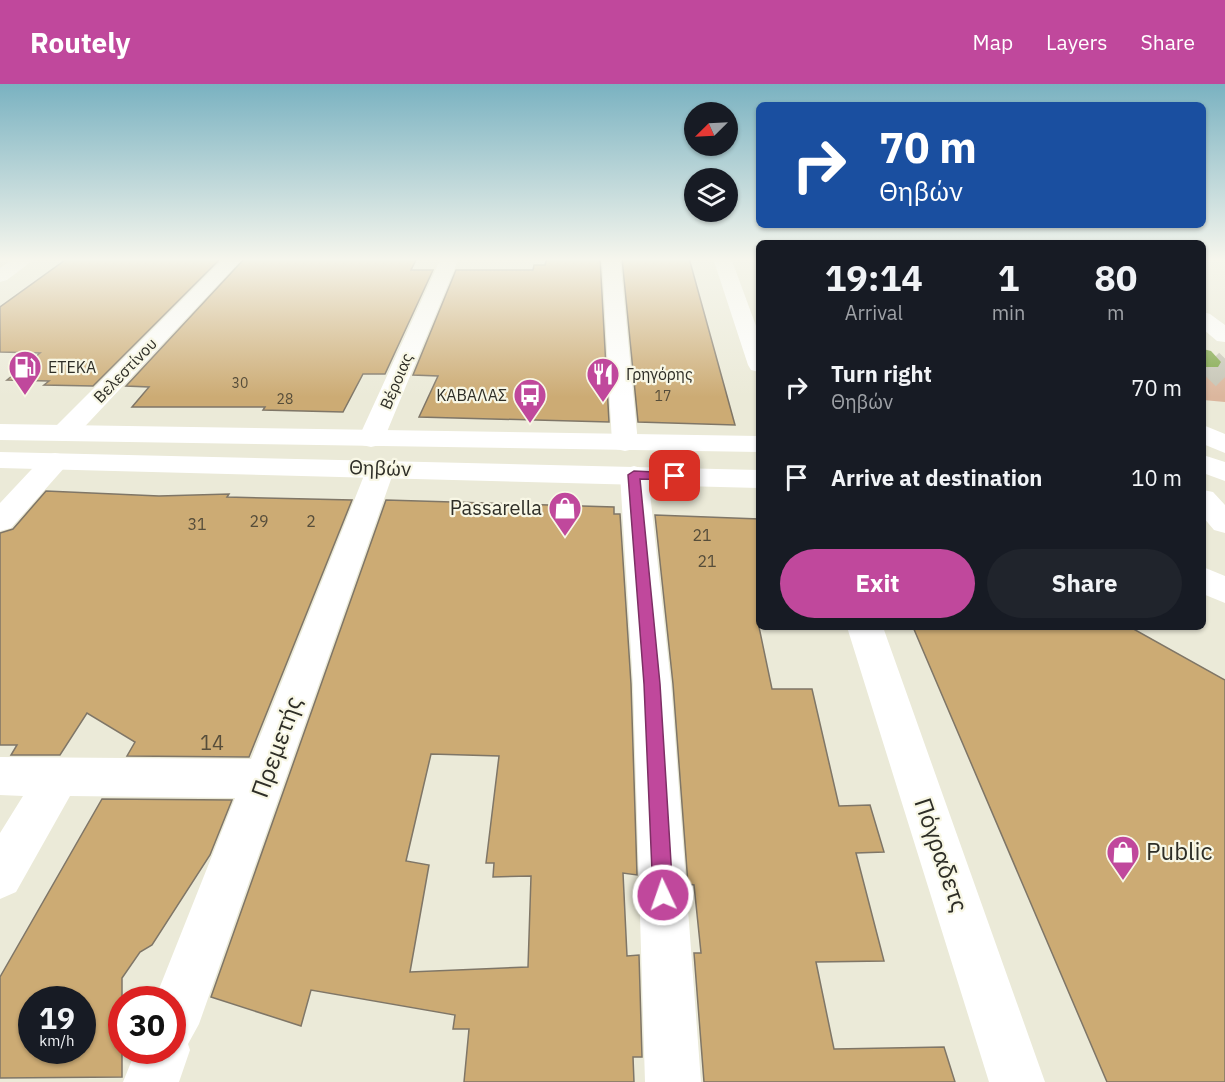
<!DOCTYPE html>
<html lang="en">
<head>
<meta charset="utf-8">
<style>
	body { margin:0; font-family:"IBM Plex Sans",sans-serif; background:#20242c; color:#f1f3f6; height:100vh; display:flex; flex-direction:column; font-size:22px; white-space:nowrap }
	* { box-sizing:border-box; margin:0 }
	p { font-size:20px; color:#9ea1a6 }
	.icon { flex:none; width:33px; height:33px; fill:none; stroke:currentColor; stroke-width:2; stroke-linecap:round; stroke-linejoin:round }
	.map { position:relative; flex:1; overflow:hidden }
	.sheet { position:absolute; left:756px; top:156px; width:450px; height:390px; display:flex; flex-direction:column; background:#171b24; border-radius:9px; box-shadow:0 2px 4px #0004 }
	.sheet>* { flex:none }
	.banner { position:absolute; left:756px; top:18px; width:450px; height:126px; border-radius:9px; box-shadow:0 2px 4px #0004; background:#1a4fa0; color:#fff; overflow:hidden }
	.needle { width:39px; rotate:246deg }
	.fabs { position:absolute; left:684px; top:18px; display:grid; gap:12px }
	.fabs a { display:grid; place-items:center; width:54px; height:54px; border-radius:50%; background:#171b24; box-shadow:0 2px 4px #0004; font-size:30px }
	.speed { position:absolute; left:18px; top:902px; display:flex; gap:12px; font-size:30px; font-weight:700; text-align:center }
	.speed>* { display:grid; place-content:center; width:78px; height:78px; border-radius:50%; background:#171b24; box-shadow:0 2px 4px #0004; line-height:1 }
	.speed small { font-size:15px; font-weight:400 }
	.speed .limit { border:9px solid #d22; background:#fff; color:#111 }
	.pin { position:absolute; display:grid; place-items:center; width:51px; height:51px; color:#fff; margin:-26px; border-radius:12px; box-shadow:0 3px 9px #0006 }
	.me { position:absolute; width:66px; margin:-33px; rotate:357deg; stroke-linejoin:round; filter:drop-shadow(0 0 4px #0008) }
	.turn { display:flex; align-items:center; gap:21px; height:126px; padding:0 24px; font-size:27px }
	.turn .icon { width:78px; height:78px; stroke-width:2.5 }
	.turn b { display:block; font-size:42px; line-height:51px }
	.eta { display:flex; justify-content:space-evenly; align-items:center; height:102px; text-align:center }
	.eta b { font-size:36px; font-weight:700; line-height:42px }
	.primary-button { display:flex; gap:12px; margin-top:auto; padding:12px 24px }
	.primary-button a { flex:1; height:69px; border-radius:36px; background:#c0489c; color:#fff; font-size:24px; font-weight:700; line-height:69px; text-align:center }
	.primary-button a+a { background:#20242c; color:#f1f3f6 }
	ul { padding:0; list-style:none }
	li { display:flex; align-items:center; gap:18px; height:90px; padding:0 24px }
	li div { flex:1 }
	li b { display:block; font-size:22px }
	li em { font-style:normal }
	header { display:flex; align-items:center; gap:36px; box-sizing:border-box; height:84px; padding:0 30px; background:#c0489c; color:#fff }
	header strong { font-size:28px }
	nav { display:flex; gap:33px; margin-inline-start:auto; font-size:21px }
	.map>svg:first-child { display:block }
	.green { fill:#dbb69d }
	.building { fill:#ccab74; stroke:#7f7667; stroke-width:1.5; fill-rule:evenodd }
	.lines { fill:none; stroke-linecap:round; stroke-linejoin:round }
	.highway-tunnel { stroke:#c5c4b5; stroke-width:26; stroke-dasharray:26 13; stroke-linecap:butt }
	.street { fill:#fff; fill-rule:evenodd }
	.secondary { fill:#fff; fill-rule:evenodd }
	.highway { fill:#7ba443; fill-rule:evenodd }
	.route { fill:#c0489c; stroke:#7d2f65; stroke-width:1.5 }
	.labels { text-anchor:middle; stroke-width:4.5; stroke-linejoin:round; paint-order:stroke }
	.far-number-label { font-size:14px; fill:#564d3a }
	.far-poi-label { font-size:16px; fill:#2e2e27; stroke:#f8f7e5; text-anchor:start }
	.far-street-label { font-size:16px; fill:#2e2e27; stroke:#f8f7e5 }
	.number-label { font-size:16px; fill:#564d3a }
	.street-label { font-size:20px; fill:#2e2e27; stroke:#f8f7e5 }
	.poi-label { font-size:20px; fill:#2e2e27; stroke:#f8f7e5; text-anchor:end }
	.near-number-label { font-size:20px; fill:#564d3a }
	.near-street-label { font-size:24px; fill:#2e2e27; stroke:#f8f7e5 }
	.near-poi-label { font-size:24px; fill:#2e2e27; stroke:#f8f7e5; text-anchor:start }
</style>
</head>
<body>
<header>
<strong>Routely</strong>
<nav><a>Map</a><a>Layers</a><a>Share</a></nav>
</header>
<div class="map">
<svg width="1225" height="998" viewBox="0 0 1225 998">
	<rect width="100%" height="100%" fill="#ebead8"/>
	<path class="green" d="M1203 282 1225 283V318L1203 316Z"/>
	<path class="building" d="M68 174H221L93 302 44 301 49 297 7 296 40 269 0 268V223Z
		M245 174H417L411 186H433L385 290H363L343 328 263 326 265 323H132L149 303 126 302Z
		M547 174H600L609 338 419 333 438 292 413 291 456 186H533L534 181H545Z
		M622 174H689L735 341 638 338Z
		M46 407 159 412 229 410 227 413 352 416 249 673 127 672 135 658 87 629 60 671H11L17 661H0V449L13 445Z
		M386 416 614 423V430H620L631 600 637 791 623 789 627 872 639 871 642 973H633L634 998H464L469 945H453L455 931 311 906 301 942 211 913ZM431 670 499 672 486 779H494L493 793 531 792 528 883 410 888 429 781 406 777Z
		M655 431 759 435V543L772 605H812L839 722 870 721 884 768 856 769 884 877 816 878 834 965 944 963 955 998H704L694 869H701L694 801 688 800 673 600Z
		M913 543H1130L1225 596V998H1107Z
		M102 715 232 716 210 771 152 861 140 868 122 894V993L0 994V893ZM32 915H82V966H32Z"/>
	<g class="lines">
		<path class="highway-tunnel" d="M1210 278 1225 293"/>
		<path class="street" d="M15 174H36L7 196 0 198V184Z
			M224 174H243L75 353 66 355 57 353 53 347 57 341Z
			M441 174H459L384 355 380 361 371 363 362 361 358 355Z
			M602 174H620L638 359 634 365 625 367 616 365 612 359Z
			M713 174H731L759 250V288L751 286 748 281Z
			M55 369 65 371 69 377 65 383 11 444 0 447V419L45 371Z
			M381 376 391 378 395 384 199 940 188 960 190 966 179 998H123L136 966H172V915H155L235 714 70 712 16 808 0 815V749L23 712 0 711V673L251 675 367 384 371 378Z
			M634 382 644 385 648 391 671 600 701 998H645L633 600 620 391 624 385Z
			M847 543H883L1045 998H989Z"/>
		<path class="secondary" d="M1203 228 1210 230 1225 241V258L1217 257 1203 245Z
			M0 340 759 352V368L0 356Z
			M1203 341 1225 350V369L1203 360Z
			M0 368 759 386V404L0 384Z
			M1203 371 1225 378V397L1203 389Z
			M1203 406 1213 408 1225 421V449L1214 446 1203 433Z
			M1203 483 1225 492V519L1203 510Z"/>
		<path class="highway" d="M1203 265 1211 267 1221 278 1218 283H1203Z"/>
	</g>
	<linearGradient id="sky" x2="0" y2="1"><stop stop-color="#7ab2c1"/><stop offset="0.56" stop-color="#f6f6ed"/><stop offset="1" stop-color="#f6f6ed" stop-opacity="0"/></linearGradient>
	<rect width="1225" height="313" fill="url(#sky)"/>
	<path class="route" d="M634 387 675 389 681 392 675 396 640 395 660 600 673 811 670 818 663 820 656 818 653 811 644 600 628 391Z"/>
	<defs>
		<symbol id="fuel-pin" viewBox="-11 -11 22 30"><path d="M0 17L-7.5 6A9.5 9.5 0 1 1 7.5 6Z" fill="#c0489c" stroke="#f8f7e5"/><path d="M-5.5-6h7V0h2V4h1.3V-2.5L3-4.5l.8-.8L6-3V5H2.5V1h-1V6h-7ZM-4.2-4.7v3.2H.2V-4.7Z" fill="#fff"/></symbol>
		<symbol id="restaurant-pin" viewBox="-11 -11 22 30"><path d="M0 17L-7.5 6A9.5 9.5 0 1 1 7.5 6Z" fill="#c0489c" stroke="#f8f7e5"/><path d="M-5-6h1v4h1v-4h1v4h1v-4h1v5L-1.5 .5V6h-2V.5L-5-1ZM5-6V6H3V1.5H1.5Q1.5-4 5-6Z" fill="#fff"/></symbol>
		<symbol id="bus-pin" viewBox="-11 -11 22 30"><path d="M0 17L-7.5 6A9.5 9.5 0 1 1 7.5 6Z" fill="#c0489c" stroke="#f8f7e5"/><path d="M-5-6H5V4H4V6H2V4H-2V6H-4V4H-5ZM-3.5-4V0h7V-4ZM-3.5 1.2v1.5H-2V1.2ZM2 1.2v1.5H3.5V1.2Z" fill="#fff"/></symbol>
		<symbol id="shop-pin" viewBox="-11 -11 22 30"><path d="M0 17L-7.5 6A9.5 9.5 0 1 1 7.5 6Z" fill="#c0489c" stroke="#f8f7e5"/><path d="M-5-2.5h2.3a2.7 3.5 0 0 1 5.4 0H5L5.5 6h-11ZM-1.5-2.5h3a1.5 2.3 0 0 0-3 0Z" fill="#fff"/></symbol>
	</defs>
	<g fill-rule="evenodd">
		<use href="#fuel-pin" x="6" y="264" width="38" height="52"/>
		<use href="#restaurant-pin" x="584" y="271" width="38" height="52"/>
		<use href="#bus-pin" x="511" y="292" width="38" height="52"/>
		<use href="#shop-pin" x="546" y="405" width="38" height="52"/>
		<use href="#shop-pin" x="1104" y="749" width="38" height="52"/>
	</g>
	<g class="labels">
		<g class="far-number-label">
			<text x="240" y="304">30</text>
			<text x="663" y="317">17</text>
			<text x="285" y="320">28</text>
		</g>
		<g class="far-poi-label">
			<text x="48" y="289">ΕΤΕΚΑ</text>
			<text x="626" y="296">Γρηγόρης</text>
			<text x="507" y="317" text-anchor="end">ΚΑΒΑΛΑΣ</text>
		</g>
		<g class="far-street-label">
			<text transform="translate(125 286) rotate(-46)" y="6">Βελεστίνου</text>
			<text transform="translate(396 297) rotate(-67)" y="6">Βέροιας</text>
		</g>
		<g class="number-label">
			<text x="259" y="443">29</text>
			<text x="311" y="443">2</text>
			<text x="197" y="446">31</text>
			<text x="702" y="457">21</text>
			<text x="707" y="483">21</text>
		</g>
		<g class="street-label">
			<text transform="translate(380 384) rotate(2)" y="7">Θηβών</text>
		</g>
		<g class="poi-label">
			<text x="542" y="431">Passarella</text>
		</g>
		<g class="near-number-label">
			<text x="212" y="666">14</text>
		</g>
		<g class="near-street-label">
			<text transform="translate(277 663) rotate(-70)" y="8">Πρεμετής</text>
			<text transform="translate(941 771) rotate(71)" y="8">Πόγραδετς</text>
		</g>
		<g class="near-poi-label">
			<text x="1146" y="776">Public</text>
		</g>
	</g>
</svg>
<div class="fabs">
<a><svg class="needle" viewBox="-14 -14 28 28"><path d="M0-13l5 13h-10z" fill="#e53935"/><path d="M0 13l5-13h-10z" fill="#9ea1a6"/></svg></a>
<a><svg class="icon" aria-label="layers" viewBox="0 0 24 24"><path d="M12 4l9 5-9 5-9-5zM3 14l9 5 9-5"/></svg></a>
</div>
<div class="speed"><div>19<small>km/h</small></div><div class="limit">30</div></div>
<div class="pin" style="left:675px;top:392px;background:#d93025"><svg class="icon" aria-label="arrive" viewBox="0 0 24 24"><path d="M6 21V4h12l-3 4 3 4H6"/></svg></div>
<svg class="me" style="left:663px;top:811px" viewBox="-20 -20 40 40"><circle r="17" fill="#c0489c" stroke="#fff" stroke-width="3"/><path d="M0-11L8 9 0 5-8 9z" fill="#fff"/></svg>
<div class="banner">
<div class="turn"><svg class="icon" aria-label="right" viewBox="0 0 24 24"><path d="M7 20v-9h11M14 6l5 5-5 5"/></svg><div><b>70 m</b>Θηβών</div></div>
</div>
<section class="sheet">
<div class="eta">
<div><b>19:14</b><p>Arrival</p></div>
<div><b>1</b><p>min</p></div>
<div><b>80</b><p>m</p></div>
</div>
<ul>
<li><svg class="icon" aria-label="right" viewBox="0 0 24 24"><path d="M7 20v-9h11M14 6l5 5-5 5"/></svg><div><b>Turn right</b><p>Θηβών</p></div><em>70 m</em></li>
<li><svg class="icon" aria-label="arrive" viewBox="0 0 24 24"><path d="M6 21V4h12l-3 4 3 4H6"/></svg><div><b>Arrive at destination</b></div><em>10 m</em></li>
</ul>
<div class="primary-button"><a>Exit</a><a>Share</a></div>
</section>
</div>
</body>
</html>
